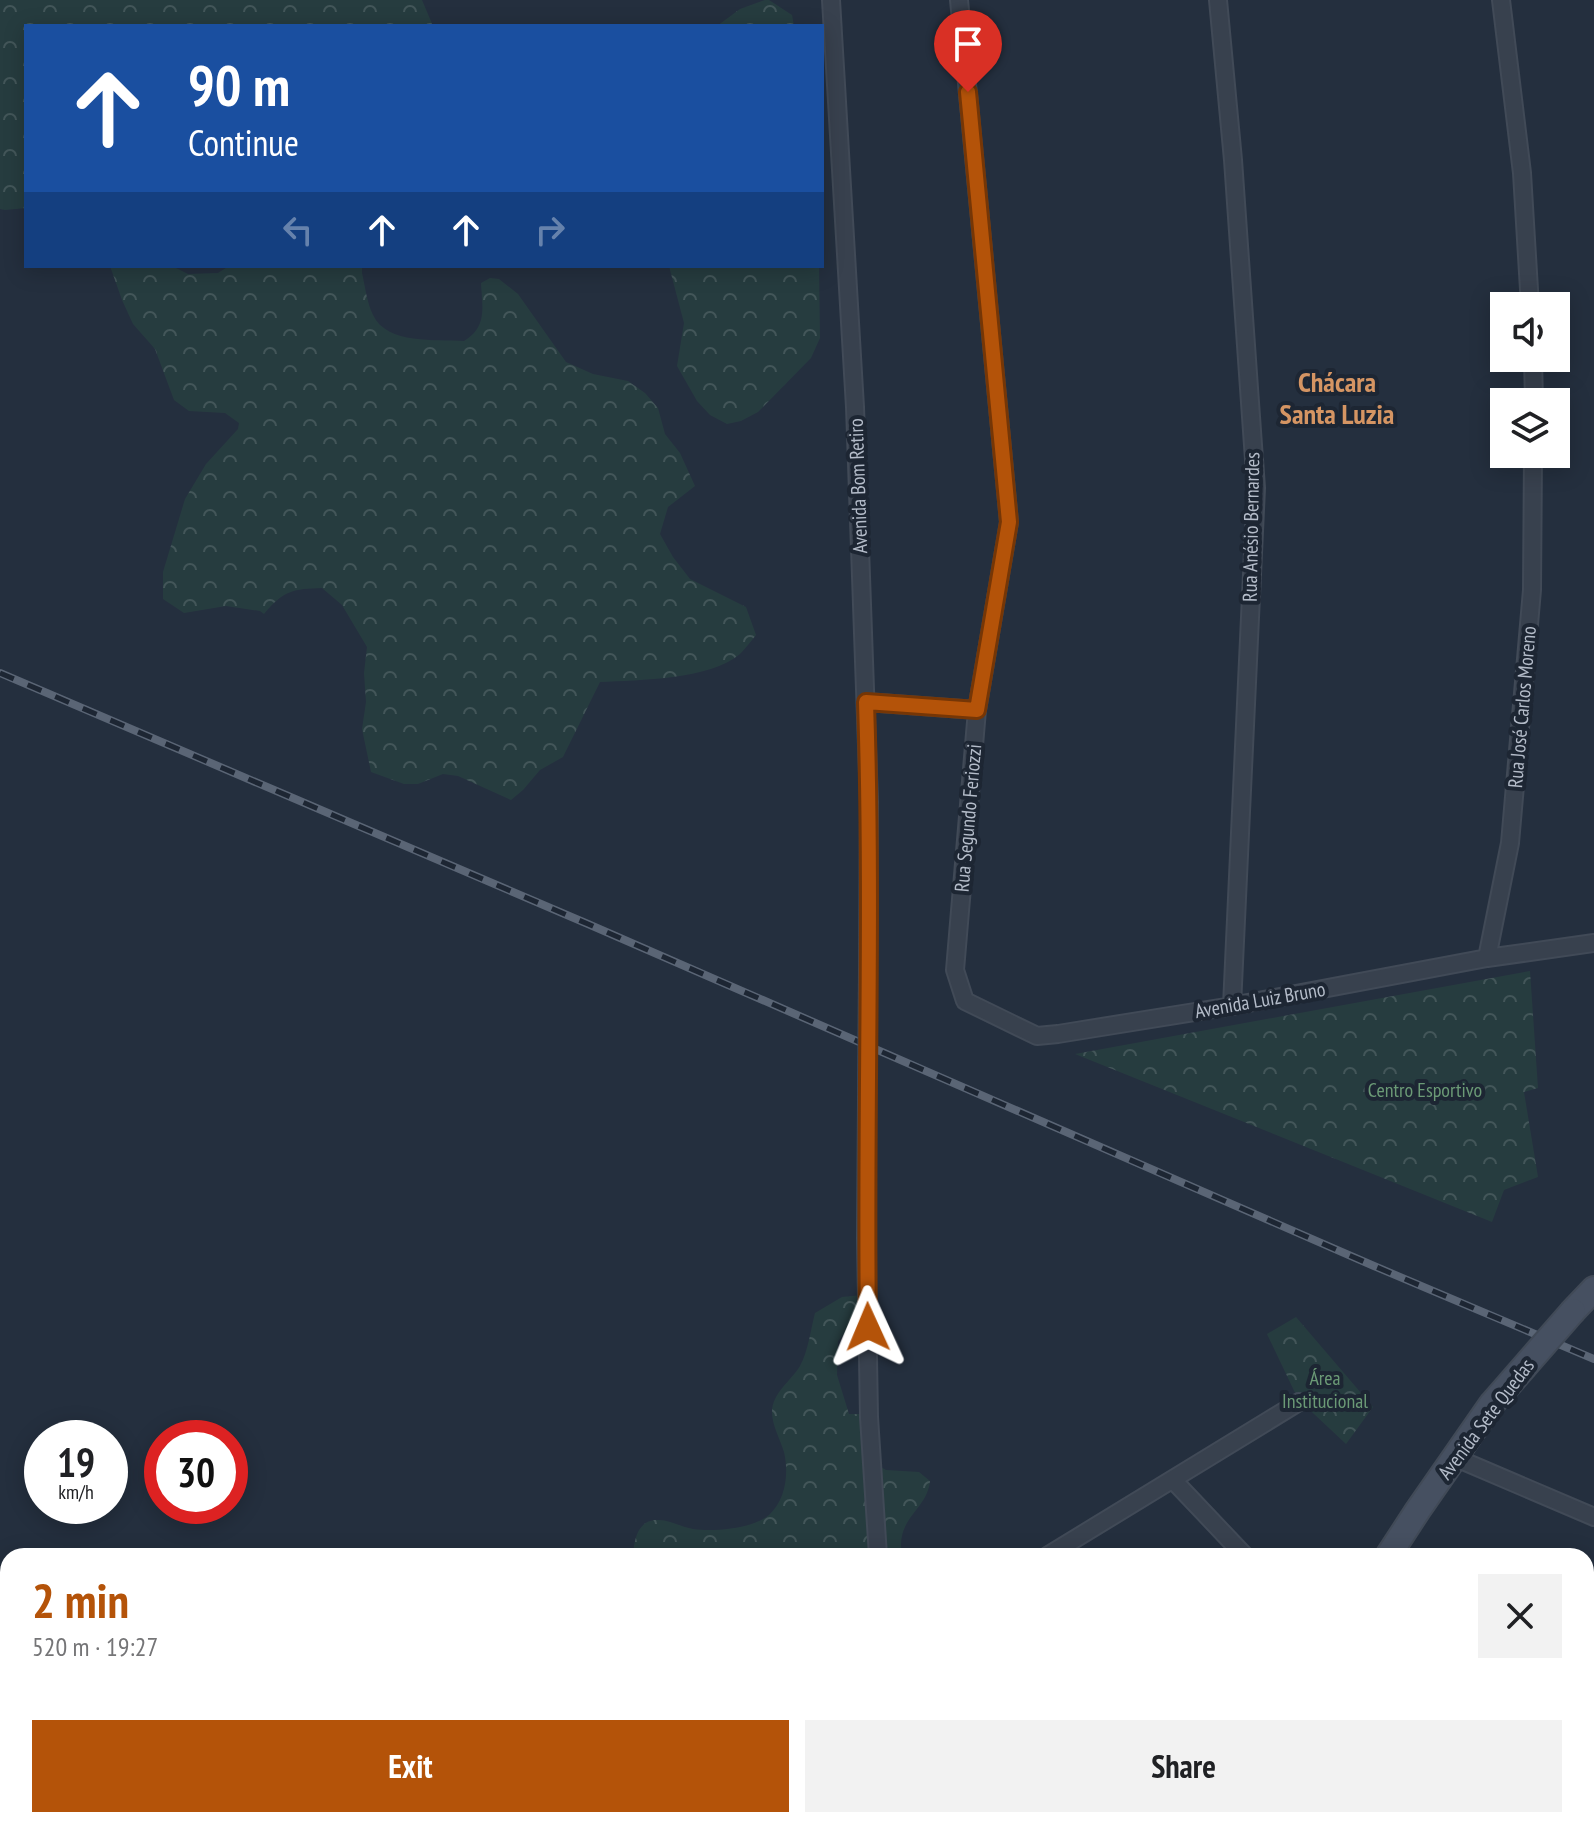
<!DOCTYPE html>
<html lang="en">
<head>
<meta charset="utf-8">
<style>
	body { margin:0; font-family:"PT Sans Narrow",sans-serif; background:#f2f2f2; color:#202124; height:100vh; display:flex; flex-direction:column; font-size:30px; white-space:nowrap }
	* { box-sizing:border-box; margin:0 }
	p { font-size:26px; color:#757577 }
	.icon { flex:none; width:44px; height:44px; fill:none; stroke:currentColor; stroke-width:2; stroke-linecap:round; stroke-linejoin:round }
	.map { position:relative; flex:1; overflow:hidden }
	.sheet { position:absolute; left:0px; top:1548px; width:1594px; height:280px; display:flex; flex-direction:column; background:#fff; border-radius:24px 24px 0 0; box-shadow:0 4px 20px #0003 }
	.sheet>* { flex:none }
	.banner { position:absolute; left:24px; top:24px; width:800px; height:244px; border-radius:0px; box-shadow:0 4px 20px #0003; background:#1a4fa0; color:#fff; overflow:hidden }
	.buttons { position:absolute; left:1490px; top:292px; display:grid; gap:16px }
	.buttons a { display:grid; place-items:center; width:80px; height:80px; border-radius:0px; background:#fff; box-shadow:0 4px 20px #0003; font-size:40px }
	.speed { position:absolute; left:24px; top:1420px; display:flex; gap:16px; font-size:40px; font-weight:700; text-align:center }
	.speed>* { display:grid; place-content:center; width:104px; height:104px; border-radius:50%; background:#fff; box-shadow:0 4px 20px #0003; line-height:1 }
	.speed small { font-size:20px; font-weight:400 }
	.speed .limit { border:12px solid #d22; background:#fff; color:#111 }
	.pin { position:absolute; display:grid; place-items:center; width:68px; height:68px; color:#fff; margin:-82px -34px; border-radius:50% 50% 50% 0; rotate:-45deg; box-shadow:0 0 8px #0007 }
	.pin .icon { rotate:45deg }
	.me { position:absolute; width:88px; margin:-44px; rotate:359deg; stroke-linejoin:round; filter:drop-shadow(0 0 6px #0008) }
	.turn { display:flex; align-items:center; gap:28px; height:168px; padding:0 32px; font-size:36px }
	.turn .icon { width:104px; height:104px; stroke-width:2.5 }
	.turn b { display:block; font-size:56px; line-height:68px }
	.lanes { display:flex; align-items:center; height:76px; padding:0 32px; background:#0003; justify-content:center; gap:40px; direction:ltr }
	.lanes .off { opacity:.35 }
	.round { display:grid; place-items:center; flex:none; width:84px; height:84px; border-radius:0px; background:#f2f2f2 }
	.summary { display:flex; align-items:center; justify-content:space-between; height:136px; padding:0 32px }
	h1 { font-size:48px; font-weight:700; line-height:60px; color:#b45309 }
	.button { display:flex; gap:16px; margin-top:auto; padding:16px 32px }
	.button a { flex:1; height:92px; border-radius:0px; background:#b45309; color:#fff; font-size:32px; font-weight:700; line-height:92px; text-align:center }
	.button a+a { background:#f2f2f2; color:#202124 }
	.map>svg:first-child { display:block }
	.forest { fill:url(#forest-crowns) }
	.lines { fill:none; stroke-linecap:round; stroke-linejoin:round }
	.street-casing { stroke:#414a57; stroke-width:20 }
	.secondary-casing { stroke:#414a57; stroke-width:28 }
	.street { stroke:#38414e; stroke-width:16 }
	.secondary { stroke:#465061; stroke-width:24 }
	.rail-casing { stroke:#5a6575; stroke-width:8 }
	.rail { stroke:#1d2633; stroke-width:5; stroke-dasharray:15; stroke-linecap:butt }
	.street-bridge-casing { stroke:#414a57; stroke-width:20; stroke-linecap:butt }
	.secondary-bridge-casing { stroke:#414a57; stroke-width:28; stroke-linecap:butt }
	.street-bridge { stroke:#38414e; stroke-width:16 }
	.secondary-bridge { stroke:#465061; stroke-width:24 }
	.route-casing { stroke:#753606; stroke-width:20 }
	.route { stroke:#b45309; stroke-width:14 }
	.labels { text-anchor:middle; stroke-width:8; stroke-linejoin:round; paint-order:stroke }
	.street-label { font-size:20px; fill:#b4bcc9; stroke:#1d2633 }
	.park-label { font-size:20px; fill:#6b9a76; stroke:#1d2633 }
	.district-label { font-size:28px; font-weight:bold; fill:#d59563; stroke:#1d2633 }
</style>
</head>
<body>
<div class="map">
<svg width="1594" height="1828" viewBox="0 0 1594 1828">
	<defs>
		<pattern id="forest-crowns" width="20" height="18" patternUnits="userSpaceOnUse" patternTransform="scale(2)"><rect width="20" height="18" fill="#263c3f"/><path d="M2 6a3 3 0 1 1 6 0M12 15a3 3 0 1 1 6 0" fill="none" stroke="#435659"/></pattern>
	</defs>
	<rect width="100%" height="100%" fill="#242f3e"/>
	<path class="forest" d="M0 0H422L433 26H26V208L5 210 0 209Z
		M765 0H769L792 15 794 26H717L740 9Z
		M110 266H172L188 274 218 273 229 266H362V273C365 286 367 303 373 315 387 345 436 339 464 341 488 327 482 306 481 283L490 278 499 279 518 294 566 362 593 374 628 381 645 393 658 408 665 434 680 453 695 486 668 507 660 534 673 557 690 579 746 607 756 635C751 641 746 648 740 654 710 680 638 680 600 682L563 757 540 770 523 790 511 800 458 776 443 774 418 784H404L371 772 362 729 366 702 364 673 367 647 342 605 322 588C293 589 284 590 264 614L260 611 226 606 184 613 163 599V572L185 499 206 464 238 429 239 423 225 413 189 411 174 400 155 349 133 324 122 300Z
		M669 266H819L820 338 811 358 758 412 741 421 727 424 710 415 697 401 677 366 684 323Z
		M1530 971 1538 1088 1524 1092 1538 1177 1504 1190 1492 1222 1075 1054Z
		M862 1295 861 1326 844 1334 838 1341 837 1375 849 1414H865L875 1464 886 1470 919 1472 930 1481C927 1511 895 1517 902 1556H633C634 1541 637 1520 657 1520 668 1519 681 1527 693 1529 714 1532 752 1529 769 1515 786 1500 789 1473 784 1452 780 1439 772 1425 772 1412 772 1393 791 1381 800 1366 808 1352 811 1328 815 1313L842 1297Z
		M1296 1317 1373 1407 1346 1444 1298 1399 1267 1334Z
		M709 1820H1004L993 1828H710Z"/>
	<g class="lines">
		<defs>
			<path id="street" d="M831 0 855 407 869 802 868 972
				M959 0 1009 522 977 710 955 970 965 1001 1037 1036 1058 1034 1232 1006 1487 958 1594 943
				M1218 0 1233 160 1256 488 1232 1006
				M1501 0 1522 173 1530 306
				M1533 358 1534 402
				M866 702 977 710
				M1487 958 1510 843 1532 590 1533 454
				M867 1100 866 1238 869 1417 878 1556
				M1456 1458 1594 1517
				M1173 1480 1245 1556
				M1047 1556 1299 1402
				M919 1820 921 1828"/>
			<path id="secondary" d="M1573 1311 1594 1289
				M1388 1556 1418 1510 1491 1405
				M1226 1828 1230 1820"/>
		</defs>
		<use href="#street" class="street-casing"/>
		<use href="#secondary" class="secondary-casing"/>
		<use href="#street" class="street"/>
		<use href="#secondary" class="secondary"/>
		<defs>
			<path id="rail" d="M0 673 588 924 1374 1266 1594 1359"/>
		</defs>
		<use href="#rail" class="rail-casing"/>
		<use href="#rail" class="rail"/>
		<defs>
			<path id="street-bridge" d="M867 1100 868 972"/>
			<path id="secondary-bridge" d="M1491 1405 1573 1311"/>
		</defs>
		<use href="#street-bridge" class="street-bridge-casing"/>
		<use href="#secondary-bridge" class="secondary-bridge-casing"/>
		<use href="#street-bridge" class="street-bridge"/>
		<use href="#secondary-bridge" class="secondary-bridge"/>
	</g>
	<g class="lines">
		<defs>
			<path id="route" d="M868 1327C865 1119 873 911 866 702L977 710 1009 522 968 92"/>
		</defs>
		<use href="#route" class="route-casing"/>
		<use href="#route" class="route"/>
	</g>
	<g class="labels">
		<g class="street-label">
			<text transform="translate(858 486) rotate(-92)" y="7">Avenida Bom Retiro</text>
			<text transform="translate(1251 527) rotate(-89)" y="7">Rua Anésio Bernardes</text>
			<text transform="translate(1522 707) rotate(-85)" y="7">Rua José Carlos Moreno</text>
			<text transform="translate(968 818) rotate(-85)" y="7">Rua Segundo Feriozzi</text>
			<text transform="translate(1260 1000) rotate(-10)" y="7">Avenida Luiz Bruno</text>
			<text transform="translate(1486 1419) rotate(-53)" y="7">Avenida Sete Quedas</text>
		</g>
		<g class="park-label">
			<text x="1425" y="1097">Centro Esportivo</text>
			<text x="1325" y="1385">Área<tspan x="1325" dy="23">Institucional</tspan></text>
		</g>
		<g class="district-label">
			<text x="1337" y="392">Chácara<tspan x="1337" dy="32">Santa Luzia</tspan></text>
		</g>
	</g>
</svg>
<div class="buttons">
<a><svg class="icon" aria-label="sound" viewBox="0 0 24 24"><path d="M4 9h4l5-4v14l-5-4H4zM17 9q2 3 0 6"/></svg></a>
<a><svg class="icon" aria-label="layers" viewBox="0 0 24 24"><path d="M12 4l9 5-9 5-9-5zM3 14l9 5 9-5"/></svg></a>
</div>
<div class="speed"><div>19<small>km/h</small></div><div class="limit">30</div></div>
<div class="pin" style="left:968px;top:92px;background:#d93025"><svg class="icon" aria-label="arrive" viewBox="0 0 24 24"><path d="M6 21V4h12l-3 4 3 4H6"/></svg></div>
<svg class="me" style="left:868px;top:1327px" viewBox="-20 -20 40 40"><path d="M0-17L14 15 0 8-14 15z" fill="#b45309" stroke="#fff" stroke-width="4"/></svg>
<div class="banner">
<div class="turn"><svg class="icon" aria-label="ahead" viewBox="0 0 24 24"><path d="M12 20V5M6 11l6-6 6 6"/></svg><div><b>90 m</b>Continue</div></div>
<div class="lanes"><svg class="icon off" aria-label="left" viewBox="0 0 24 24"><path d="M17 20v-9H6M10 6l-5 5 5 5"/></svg><svg class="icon" aria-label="ahead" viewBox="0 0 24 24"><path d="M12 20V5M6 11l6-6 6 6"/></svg><svg class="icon" aria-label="ahead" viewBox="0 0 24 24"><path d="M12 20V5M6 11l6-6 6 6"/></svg><svg class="icon off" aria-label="right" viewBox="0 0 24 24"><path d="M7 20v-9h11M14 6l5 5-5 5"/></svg></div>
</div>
<section class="sheet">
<div class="summary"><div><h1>2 min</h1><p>520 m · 19:27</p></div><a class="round"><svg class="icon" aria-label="close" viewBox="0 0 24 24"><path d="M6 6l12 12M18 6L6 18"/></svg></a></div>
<div class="button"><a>Exit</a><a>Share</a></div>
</section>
</div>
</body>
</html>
